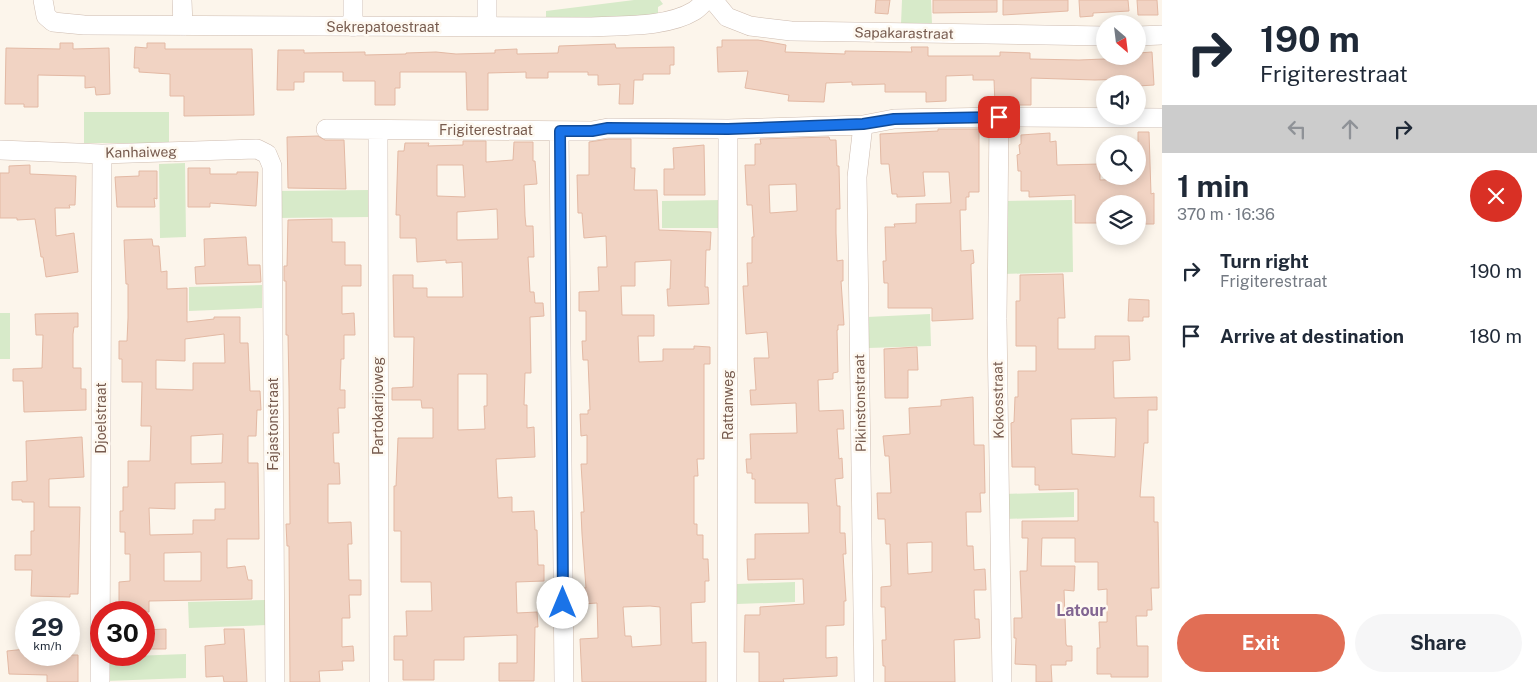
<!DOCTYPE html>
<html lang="en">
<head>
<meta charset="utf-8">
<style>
	body { margin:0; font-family:"Public Sans",sans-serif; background:#f6f6f7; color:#1f2937; height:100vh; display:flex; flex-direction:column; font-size:19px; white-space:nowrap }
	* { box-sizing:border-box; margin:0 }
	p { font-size:16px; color:#747a83 }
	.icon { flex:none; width:28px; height:28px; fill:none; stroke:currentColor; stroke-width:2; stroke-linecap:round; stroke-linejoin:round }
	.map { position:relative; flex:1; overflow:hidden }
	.side { display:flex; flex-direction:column; background:#fff; width:375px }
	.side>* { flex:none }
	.top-card { background:#fff; color:#1f2937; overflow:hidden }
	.needle { width:32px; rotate:152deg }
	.buttons { position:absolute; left:1096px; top:15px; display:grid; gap:10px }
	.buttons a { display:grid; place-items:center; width:50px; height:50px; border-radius:50%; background:#fff; box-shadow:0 2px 12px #0003; font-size:25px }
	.speed { position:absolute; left:15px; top:601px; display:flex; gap:10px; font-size:25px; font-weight:700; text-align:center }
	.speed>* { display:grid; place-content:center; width:65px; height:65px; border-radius:50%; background:#fff; box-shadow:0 2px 12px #0003; line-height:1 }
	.speed small { font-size:12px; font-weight:400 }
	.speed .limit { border:8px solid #d22; background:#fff; color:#111 }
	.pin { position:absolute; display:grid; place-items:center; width:42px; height:42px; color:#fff; margin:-21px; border-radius:10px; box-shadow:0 2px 8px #0006 }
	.me { position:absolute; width:55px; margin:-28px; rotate:0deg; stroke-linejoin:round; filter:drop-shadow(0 0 4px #0008) }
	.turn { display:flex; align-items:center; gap:18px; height:105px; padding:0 15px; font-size:22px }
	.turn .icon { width:65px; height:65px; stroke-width:2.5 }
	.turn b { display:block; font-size:35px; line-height:42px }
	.lanes { display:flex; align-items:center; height:48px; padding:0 15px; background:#0003; justify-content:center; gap:25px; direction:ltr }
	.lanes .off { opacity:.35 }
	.round { display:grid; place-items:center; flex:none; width:52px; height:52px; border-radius:26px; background:#f6f6f7 }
	.headline { display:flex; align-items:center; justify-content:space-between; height:85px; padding:0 15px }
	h1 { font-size:30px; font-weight:700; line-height:38px }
	.cta { display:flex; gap:10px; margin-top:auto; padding:10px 15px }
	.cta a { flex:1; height:58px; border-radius:30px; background:#e16e55; color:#fff; font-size:20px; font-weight:700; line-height:58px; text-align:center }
	.cta a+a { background:#f6f6f7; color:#1f2937 }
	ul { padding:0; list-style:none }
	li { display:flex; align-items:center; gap:15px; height:65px; padding:0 15px }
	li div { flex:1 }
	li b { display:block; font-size:19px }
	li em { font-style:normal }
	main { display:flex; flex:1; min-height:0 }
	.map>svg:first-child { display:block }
	.green { fill:#d7eac9 }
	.building { fill:#f1d3c3; stroke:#e3b9a4; fill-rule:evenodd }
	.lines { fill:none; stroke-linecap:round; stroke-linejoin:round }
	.street-casing { stroke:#cebcb0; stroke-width:20 }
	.street { stroke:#fff; stroke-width:19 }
	.route-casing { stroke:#114b97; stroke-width:12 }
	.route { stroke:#1a73e8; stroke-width:9 }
	.labels { text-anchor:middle; stroke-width:5; stroke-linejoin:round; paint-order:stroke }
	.street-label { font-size:14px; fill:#775b4e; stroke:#fef9f1 }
	.quarter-label { font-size:16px; font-weight:bold; fill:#826692; stroke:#fef9f1 }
</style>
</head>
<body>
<main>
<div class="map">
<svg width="1162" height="682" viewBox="0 0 1162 682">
	<rect width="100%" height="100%" fill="#fcf5eb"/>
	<path class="green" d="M634 0H660L663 4 658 7V15L652 17 546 18V11Z
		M902 0H931L932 24H901Z
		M84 112H169V143H84Z
		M185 163 186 237 160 238 159 164Z
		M370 190V217L275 218V191Z
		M723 200V228H662V201Z
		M1072 200 1073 272 1003 274V201Z
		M262 285V308L189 311V287Z
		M0 313H10V359H0Z
		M930 314 931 346 868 348 867 317Z
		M1074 492V517L1005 519 1004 494Z
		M795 582V602L737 604V584Z
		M266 600 267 625 189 628 188 602Z
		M186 654V678L106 681 105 657Z"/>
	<path class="building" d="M876 0H890L888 14 875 13Z
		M933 0H997V12L933 13Z
		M1003 0H1068V11L1003 15Z
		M1079 0H1128L1129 11 1093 13V16L1080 17Z
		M1137 0H1157L1158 15H1138Z
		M722 40H758L786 45 785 52 845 54V51L912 52 911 47H928V56H1000V52L1030 53V59L1079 60 1129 58V56H1138V53L1152 52 1154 85 1138 86V84H1131L1130 79 1095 80 1031 78V105H995L994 80H973V75L946 76V101L926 102V92H885V84L852 85V82L826 83 824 102 788 101 789 95 745 88 748 71 718 72 717 47H722Z
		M60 43H73V49L109 48 110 94 96 95 95 87 85 88V76L38 75V107H24V104H5L6 48 60 49Z
		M147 43H165V49H252L254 115 184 116V96H170V74L139 72V68H134L135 47 147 48Z
		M615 44 616 48 674 47V65H670V74H643V80H634L633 104H619L620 84 598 85V75H588V72H548V78H526V72L488 73V110H467L466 72H400V88H395V105H375V81H343V72H304V82H294V90H277L278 50H304V53L365 52V55L406 54V53L436 52 456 54 495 53V50L517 49V54L558 53 559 46Z
		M938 129H979V192H969V197H966V210H960L961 251 973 250 974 263 971 264V269L973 319 932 321V308H888V283H884L883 261H886L885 227H895L894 224 916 223V204L951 203 949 172H923L925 196 897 197V194H892L889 164H881L880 134 938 131Z
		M1138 132H1149L1151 194 1154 193V224H1138V204H1105V223H1075V195L1029 197V191H1021V171H1018L1017 155 1020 154 1019 145 1021 144V135L1050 133V142L1056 141 1057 165 1100 164V180L1138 179Z
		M318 136 325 140H344L346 189 288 188 287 137Z
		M829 137 830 140H836L837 166H839L840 209H836V233L837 261 843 260V281H841L844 325H838V330H837L838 372 833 373V379L818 380 819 411 843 410 844 429H837L839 459 842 458 843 478 835 479 837 506H840V533H845L846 554H843L846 601H844V625L826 626V658L837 657V676L783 679 784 682H759V652H744L745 615H760V607L804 604 803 579 748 580 747 559H755V534L809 533 808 503H755V479H752V473H747L746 459H751L750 434 797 433 796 403 751 405 750 390H756L754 358H769L767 332 746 334 743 286H748L747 263H752V237H754L752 205H747L745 165H755V144H761L760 139ZM796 184 797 211 770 213 769 185Z
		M609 139H631V168H635L634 190H657L659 230 711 232 710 250H706L705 287H708L709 304 668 306 667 289H670L671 260 635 262V286H621L622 315H654V336H638L639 362 663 361V349H694V346L710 347V364H704V459H697L698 476H694V524H697V535H703V559H708L709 581H705V602L691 603 692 643 706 642V682H582L580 639 598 638 597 603 583 604 582 588H586L582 534 581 512H584L581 464H587V435L581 436 580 414H588V410H590L588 360H583L582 341H586V311H579V292L599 291 598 267H607L606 236 584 238 582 213H578L577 175H589V142ZM650 606 660 607 661 645 632 647 631 636H625L623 607Z
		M463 141H486V162L513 160 514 142H533V161H535L537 184 524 185 525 216 526 226H533L534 257H528L530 292H534L535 303H543L544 316 530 317 531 373H525L524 405H527V428L534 427 535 457 496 459 498 498 512 497V512L534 511 535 530H537L538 565H544V581L516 582 517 613 537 612 538 627H535L534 681H499V663H517V635L464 637V660H434V680H403V660H394V636H407L406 611H432L431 582H401V531H394V486H396L398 438H433V408H422L421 400H392V388L413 387 414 337H394L393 275H413V288H427V297H463L462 262 446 263V260L417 262 416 238H400V215H396L398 151H404L405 143H429L428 146 463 145ZM437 165H463L465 197 437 196ZM497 209 498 239 457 240V212ZM458 374H487V406H484L485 429 458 430Z
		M704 145 705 195H664V169H674L673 148Z
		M30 165V174L76 176 75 205H69L70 208H55L56 236 74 233 78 272 46 277 43 257H41L35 219 17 220V218H0V173H9V166Z
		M188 168H210V174H237V172H258L256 206 210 203V207H188Z
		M139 171H157V199L154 198 155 207H117L115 177 139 176Z
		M332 219V242H345V265H361V286H342V314L354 313 355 335H344V359H341L340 390H345V408H338L339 433H333L334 463H339L340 484H328V523L351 522 352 544H348L349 580H361V595H349L350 618H342V647L353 646 354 661H342L343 670 319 671 320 682H290L289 546H287L286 524H290L289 389 288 335H286V281H284V266H287L288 220Z
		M246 237 248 265H260L261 282 196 284 195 267 205 266 204 239Z
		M152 239 153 246H159L161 272 167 271V289L187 288V322L214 319V317H240V343H248L250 391H260L261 410H257L256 436H248V463H258L259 539H227V568L245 566 248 580H252V599L149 601V612H127V602H119V582L130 581V554H125V532H120V511H123V487H128V461H150L151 426H141L142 382H122V359H119V341H127L128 318V284H126L124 240ZM224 334 225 363H193V390L156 389V360L185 361V339ZM223 434 222 463 191 464V436ZM225 482V509H215V520H193V534L150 535 149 508 175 509V483ZM201 552V581H164V553Z
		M1063 274 1065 318H1058V349H1095V336H1129L1130 360 1113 361 1114 398 1157 397V410H1148V443H1144L1140 497H1154V522H1158L1159 588H1151L1152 610H1147V616H1136L1137 646H1148V677H1111V674H1097V648H1100L1099 622H1107V589L1098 590V562H1075V538H1042L1041 566H1075L1074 591 1064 590 1066 644 1067 646H1072V661H1066V665H1051L1052 682H1036V665L1015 664 1016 638H1014V618H1022L1020 571H1027L1028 538H1022V521H1078V489L1039 490V485H1035V467H1012L1011 423 1014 422 1015 397H1018V371H1036V346H1016V301H1020V275ZM1116 418 1115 457 1072 454 1071 419Z
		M1129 299 1149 300V317H1143V321H1128Z
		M78 313V327H74L73 334V368H81V389H86V410L24 412 23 381H13V369L42 368 43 335H36L35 314Z
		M917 347 918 370H908V398H885L884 349Z
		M973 397 974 445H984L985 493H980L981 512H966L967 546H973L974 570 985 569 986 590H974L975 619H979L980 638 954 640 955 682H885V666H883L882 640H886L885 607H881V587L891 586 890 544H886L885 519H878L877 493H891L889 456H885L883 436 910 434 909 408 941 406V400ZM932 542V572L908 574 907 543Z
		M82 437 84 477 49 479V507H80L78 594H70V597L31 596 32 570H15V555H31V531H34V502H22V500H12V482L27 481 26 441Z
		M166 629V649H144V630Z
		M224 629H244L247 682H224L223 676 206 677 205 646 225 644Z
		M26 649V655H78V682H47V675L9 674 7 651Z"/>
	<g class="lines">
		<defs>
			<path id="street" d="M43 0 46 16 53 22 84 25 588 27C620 25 666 28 694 11 699 8 702 4 706 0
				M182 0 183 26
				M353 0V27
				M487 0V26
				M713 0 727 17 750 26 791 31 1105 36
				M1138 36 1162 35
				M999 117 997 319 1002 682
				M863 125 857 177 864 682
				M326 129 592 131 608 128 728 129 863 125 894 119 999 117 1162 118
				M378 130 379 682
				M559 131 564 682
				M0 150 102 154 257 149 267 154 272 166 275 682
				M100 682 102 154
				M727 682 728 129"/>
		</defs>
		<use href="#street" class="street-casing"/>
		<use href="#street" class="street"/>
	</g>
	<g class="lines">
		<defs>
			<path id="route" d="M563 603 560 131H592L608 128 728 129 863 124 894 119 999 117"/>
		</defs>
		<use href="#route" class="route-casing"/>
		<use href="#route" class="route"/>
	</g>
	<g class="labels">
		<g class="street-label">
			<text x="383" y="32">Sekrepatoestraat</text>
			<text transform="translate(904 33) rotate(1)" y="5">Sapakarastraat</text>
			<text x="486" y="135">Frigiterestraat</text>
			<text transform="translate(141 152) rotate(-1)" y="5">Kanhaiweg</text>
			<text transform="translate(998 400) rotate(-91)" y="5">Kokosstraat</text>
			<text transform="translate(860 403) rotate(-91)" y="5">Pikinstonstraat</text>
			<text transform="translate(728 405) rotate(-90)" y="5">Rattanweg</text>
			<text transform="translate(378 406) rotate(-90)" y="5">Partokarijoweg</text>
			<text transform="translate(101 418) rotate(-90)" y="5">Djoelstraat</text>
			<text transform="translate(273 424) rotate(-90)" y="5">Fajastonstraat</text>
		</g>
		<g class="quarter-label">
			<text x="1081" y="616">Latour</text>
		</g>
	</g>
</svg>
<div class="buttons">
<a><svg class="needle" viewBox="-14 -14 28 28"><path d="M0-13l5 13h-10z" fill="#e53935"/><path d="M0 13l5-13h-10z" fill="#747a83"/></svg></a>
<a><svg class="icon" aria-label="sound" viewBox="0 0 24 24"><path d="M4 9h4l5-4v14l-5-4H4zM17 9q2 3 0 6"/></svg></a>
<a><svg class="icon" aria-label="search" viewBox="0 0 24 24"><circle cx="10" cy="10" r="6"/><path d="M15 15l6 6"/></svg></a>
<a><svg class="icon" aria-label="layers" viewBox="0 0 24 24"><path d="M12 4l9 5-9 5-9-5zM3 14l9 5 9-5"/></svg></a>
</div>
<div class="speed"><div>29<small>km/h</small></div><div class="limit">30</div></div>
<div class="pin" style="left:999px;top:117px;background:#d93025"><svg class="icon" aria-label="arrive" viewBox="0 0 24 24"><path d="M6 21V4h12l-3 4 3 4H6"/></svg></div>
<svg class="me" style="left:563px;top:603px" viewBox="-20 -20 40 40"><circle r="19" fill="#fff"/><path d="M0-13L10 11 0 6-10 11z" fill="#1a73e8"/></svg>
</div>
<section class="side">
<div class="top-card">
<div class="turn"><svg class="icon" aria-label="right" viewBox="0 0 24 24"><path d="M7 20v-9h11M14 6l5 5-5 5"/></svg><div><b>190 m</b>Frigiterestraat</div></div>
<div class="lanes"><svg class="icon off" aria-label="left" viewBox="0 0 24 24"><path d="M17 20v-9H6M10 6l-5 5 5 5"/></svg><svg class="icon off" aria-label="ahead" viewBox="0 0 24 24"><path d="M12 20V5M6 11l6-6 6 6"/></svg><svg class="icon" aria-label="right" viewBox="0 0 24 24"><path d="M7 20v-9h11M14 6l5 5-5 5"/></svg></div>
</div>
<div class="headline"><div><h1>1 min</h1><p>370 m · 16:36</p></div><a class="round" style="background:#d93025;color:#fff"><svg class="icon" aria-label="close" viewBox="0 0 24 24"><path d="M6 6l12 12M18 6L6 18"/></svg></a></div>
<ul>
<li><svg class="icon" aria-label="right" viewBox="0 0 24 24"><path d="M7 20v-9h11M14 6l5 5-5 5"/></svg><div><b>Turn right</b><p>Frigiterestraat</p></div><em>190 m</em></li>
<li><svg class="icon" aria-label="arrive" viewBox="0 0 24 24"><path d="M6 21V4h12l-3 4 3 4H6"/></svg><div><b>Arrive at destination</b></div><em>180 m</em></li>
</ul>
<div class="cta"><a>Exit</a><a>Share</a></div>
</section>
</main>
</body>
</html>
